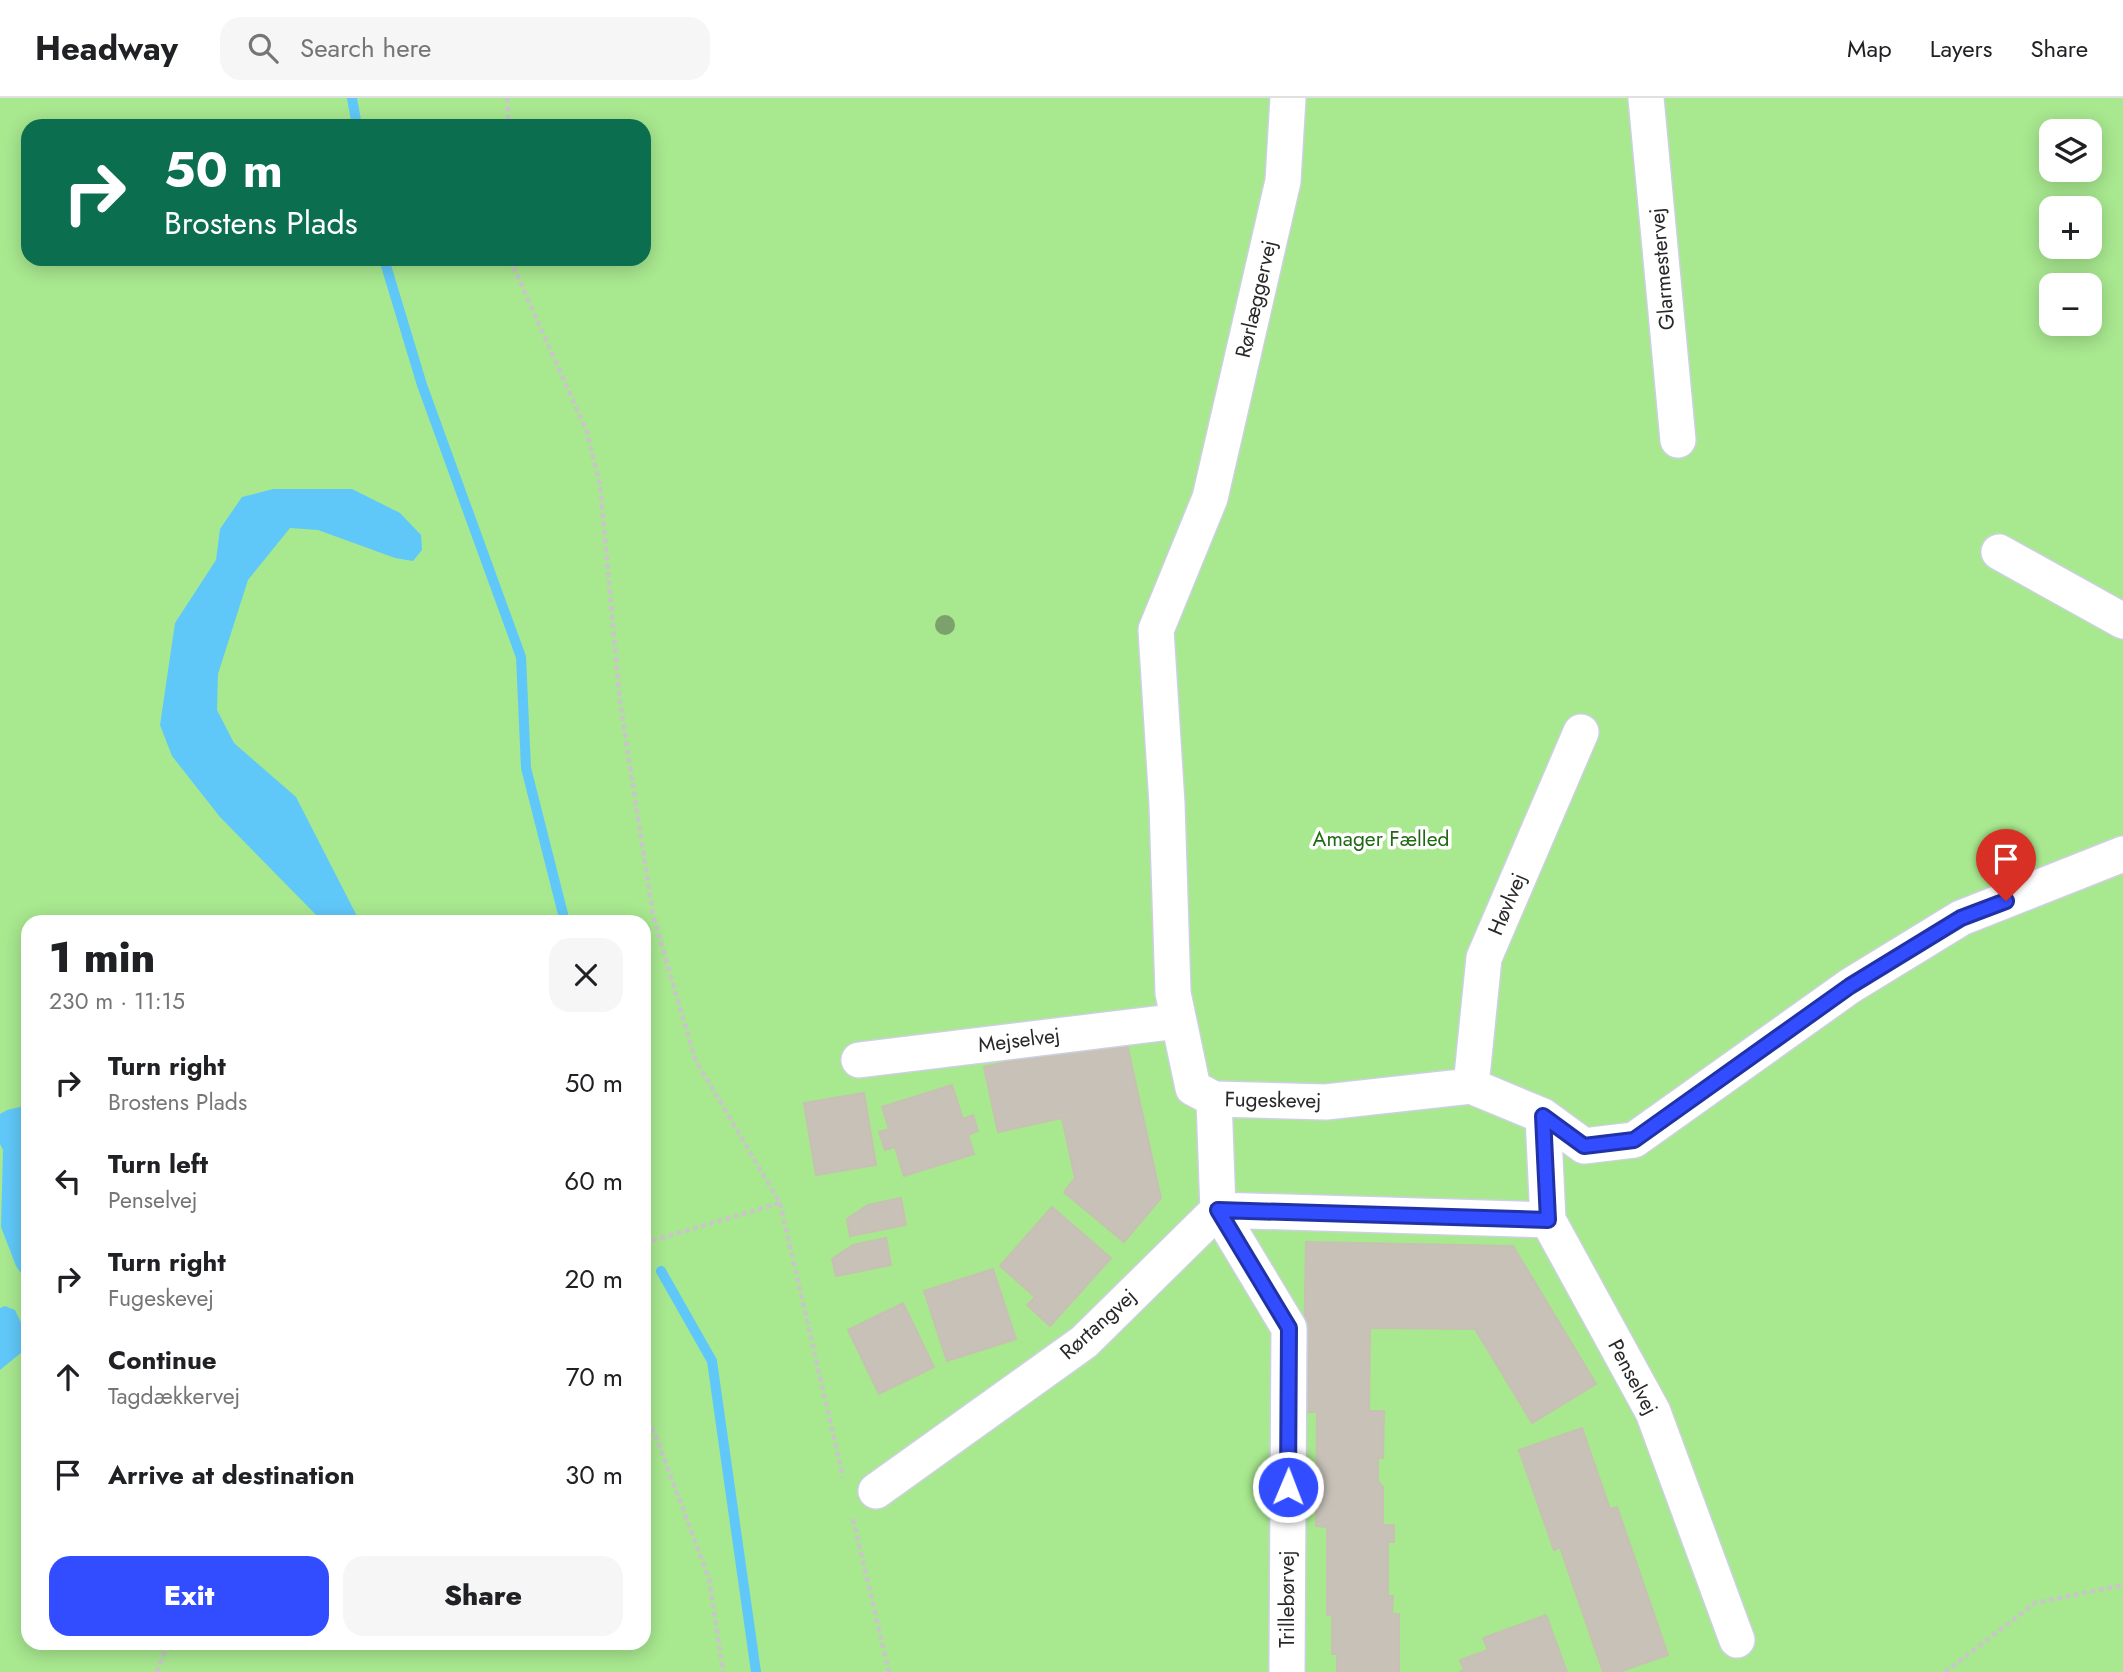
<!DOCTYPE html>
<html lang="en">
<head>
<meta charset="utf-8">
<style>
	body { margin:0; font-family:Jost,sans-serif; background:#f6f6f6; color:#202124; height:100vh; display:flex; flex-direction:column; font-size:26px; white-space:nowrap }
	* { box-sizing:border-box; margin:0 }
	p { font-size:23px; color:#757577 }
	.icon { flex:none; width:38px; height:38px; fill:none; stroke:currentColor; stroke-width:2; stroke-linecap:round; stroke-linejoin:round }
	.map { position:relative; flex:1; overflow:hidden }
	.drawer { position:absolute; left:21px; top:817px; width:630px; height:735px; display:flex; flex-direction:column; background:#fff; border-radius:21px; box-shadow:0 4px 18px #0003 }
	.drawer>* { flex:none }
	.banner { position:absolute; left:21px; top:21px; width:630px; height:147px; border-radius:21px; box-shadow:0 4px 18px #0003; background:#0b6e4f; color:#fff; overflow:hidden }
	.tools { position:absolute; left:2039px; top:21px; display:grid; gap:14px }
	.tools a { display:grid; place-items:center; width:63px; height:63px; border-radius:14px; background:#fff; box-shadow:0 4px 18px #0003; font-size:35px }
	.pin { position:absolute; display:grid; place-items:center; width:60px; height:60px; color:#fff; margin:-72px -30px; border-radius:50% 50% 50% 0; rotate:-45deg; box-shadow:0 0 7px #0007 }
	.pin .icon { rotate:45deg }
	.me { position:absolute; width:77px; margin:-38px; rotate:1deg; stroke-linejoin:round; filter:drop-shadow(0 0 5px #0008) }
	.turn { display:flex; align-items:center; gap:24px; height:147px; padding:0 28px; font-size:32px }
	.turn .icon { width:91px; height:91px; stroke-width:2.5 }
	.turn b { display:block; font-size:49px; line-height:60px }
	.round { display:grid; place-items:center; flex:none; width:74px; height:74px; border-radius:21px; background:#f6f6f6 }
	.head { display:flex; align-items:center; justify-content:space-between; height:119px; padding:0 28px }
	h1 { font-size:42px; font-weight:800; line-height:52px }
	.cta { display:flex; gap:14px; margin-top:auto; padding:14px 28px }
	.cta a { flex:1; height:80px; border-radius:21px; background:#324dff; color:#fff; font-size:28px; font-weight:800; line-height:80px; text-align:center }
	.cta a+a { background:#f6f6f6; color:#202124 }
	ul { padding:0; list-style:none }
	li { display:flex; align-items:center; gap:21px; height:98px; padding:0 28px }
	li div { flex:1 }
	li b { display:block; font-size:26px }
	li em { font-style:normal }
	header { display:flex; align-items:center; gap:42px; box-sizing:border-box; height:98px; padding:0 35px; background:#fff; border-bottom:2px solid #e0e0e0 }
	header strong { font-size:33px }
	nav { display:flex; gap:38px; margin-inline-start:auto; font-size:24px }
	.search { width:490px; height:63px; background:#f6f6f6; display:flex; align-items:center; gap:18px; box-sizing:border-box; padding:0 24px; border-radius:21px; color:#757577; font-size:26px }
	.map>svg:first-child { display:block }
	.green { fill:#a8e88f; fill-rule:evenodd }
	.water { fill:#60c8f9 }
	.lines { fill:none; stroke-linecap:round; stroke-linejoin:round }
	.stream { stroke:#60c8f9; stroke-width:10 }
	.building { fill:#c7c1b8; stroke:#c7c1b2; stroke-width:2 }
	.street-casing { stroke:#cdd0e3; stroke-width:38 }
	.path { stroke:#c7c7c7; stroke-width:4.5; stroke-dasharray:5 3.5; stroke-linecap:butt }
	.street { stroke:#fff; stroke-width:35 }
	.tree { fill:#7ca16c }
	.route-casing { stroke:#2032a6; stroke-width:18 }
	.route { stroke:#324dff; stroke-width:12 }
	.labels { text-anchor:middle; stroke-width:7; stroke-linejoin:round; paint-order:stroke }
	.street-label { font-size:21px; fill:#282828; stroke:#fff }
	.park-label { font-size:21px; fill:#206a13; stroke:#fff }
</style>
</head>
<body>
<header>
<strong>Headway</strong>
<div class="search"><svg class="icon" aria-label="search" viewBox="0 0 24 24"><circle cx="10" cy="10" r="6"/><path d="M15 15l6 6"/></svg>Search here</div>
<nav><a>Map</a><a>Layers</a><a>Share</a></nav>
</header>
<div class="map">
<svg width="2123" height="1574" viewBox="0 0 2123 1574">
	<rect width="100%" height="100%" fill="#ece4d8"/>
	<path class="green" d="M0 0H2123V1574H0ZM28 28H644V161H28ZM2051 33H2090V72H2051ZM2051 110H2090V149H2051ZM2051 187H2090V226H2051ZM28 824H644V1545H28Z"/>
	<path class="water" d="M273 391H352L400 415 421 437 422 452 413 463 395 460 318 432 290 430 248 482 218 576 217 612 234 645 296 699 360 824H323L220 719 172 658 160 627 175 525 216 462 220 431 242 399Z
		M28 1007V1177L23 1178 16 1168 1 1129 3 1052 0 1046V1016L7 1012Z
		M5 1208 15 1212 27 1238V1250L0 1272V1210Z"/>
	<g class="lines">
		<path class="stream" d="M352 0 357 28
			M384 161 422 287 521 559 526 670 565 824
			M661 1173 712 1263 756 1574"/>
	</g>
	<path class="building" d="M1125 937 1161 1100 1124 1144 1064 1094 1075 1080 1062 1020 998 1034 984 969Z
		M952 987 963 1021 973 1017 978 1033 968 1037 974 1056 904 1078 895 1049 885 1052 879 1034 889 1031 882 1009Z
		M864 995 876 1067 816 1077 804 1005Z
		M901 1100 906 1127 850 1138 847 1121 868 1107Z
		M1052 1109 1111 1160 1050 1228 1027 1207 1035 1199 1000 1168Z
		M886 1140 891 1167 836 1178 832 1161 853 1147Z
		M1306 1144 1513 1148 1596 1286 1532 1325 1475 1231 1370 1230 1369 1313H1384L1383 1360H1378V1383L1383 1389V1427H1394V1444H1388V1498H1393L1392 1516H1399V1574H1337V1556H1332V1517H1327V1429L1316 1428 1317 1314H1303Z
		M993 1171 1016 1241 947 1263 924 1193Z
		M903 1205 934 1269 879 1296 848 1232Z
		M1582 1330 1610 1411 1617 1409 1668 1557 1619 1574H1603L1560 1449 1554 1452 1519 1352Z
		M1546 1517 1567 1574H1459L1464 1572 1460 1562 1488 1552 1483 1540Z"/>
	<g class="lines">
		<defs>
			<path id="street" d="M1288 0 1283 83 1210 400 1156 532 1167 706 1173 895 1193 990 1214 1001 1326 1004 1471 988 1543 1018 1584 1048 1634 1042 1850 888 1961 820 2123 756
				M1646 0 1678 342
				M1999 454 2123 523
				M859 962 1179 923
				M1471 988 1484 860 1581 634
				M1543 1018 1548 1122 1653 1314 1737 1542
				M1218 1112 1289 1230 1287 1574
				M1218 1112 1548 1122
				M876 1393 1084 1244 1218 1112 1214 1001"/>
		</defs>
		<use href="#street" class="street-casing"/>
		<path class="path" d="M507 0 509 28
			M510 161 587 334 600 387 620 604 653 817 695 961 780 1105 843 1379
			M644 1145 780 1105
			M644 1314 657 1341 709 1481 723 1574
			M853 1421 889 1574
			M157 1574 168 1545
			M1945 1574 2035 1505 2123 1487"/>
		<use href="#street" class="street"/>
	</g>
	<circle class="tree" cx="945" cy="527" r="10"/>
	<g class="lines">
		<defs>
			<path id="route" d="M1288 1389 1289 1230 1218 1112 1548 1122 1543 1018 1584 1048 1634 1042 1850 888 1961 820 2006 803"/>
		</defs>
		<use href="#route" class="route-casing"/>
		<use href="#route" class="route"/>
	</g>
	<g class="labels">
		<g class="street-label">
			<text transform="translate(1662 171) rotate(-95)" y="7">Glarmestervej</text>
			<text transform="translate(1256 201) rotate(-77)" y="7">Rørlæggervej</text>
			<text transform="translate(1507 806) rotate(-67)" y="7">Høvlvej</text>
			<text transform="translate(1019 942) rotate(-7)" y="7">Mejselvej</text>
			<text transform="translate(1273 1002) rotate(1)" y="7">Fugeskevej</text>
			<text transform="translate(1098 1226) rotate(-42)" y="7">Rørtangvej</text>
			<text transform="translate(1633 1279) rotate(62)" y="7">Penselvej</text>
			<text transform="translate(1287 1501) rotate(-90)" y="7">Trillebørvej</text>
		</g>
		<g class="park-label">
			<text x="1381" y="748">Amager Fælled</text>
		</g>
	</g>
</svg>
<div class="tools">
<a><svg class="icon" aria-label="layers" viewBox="0 0 24 24"><path d="M12 4l9 5-9 5-9-5zM3 14l9 5 9-5"/></svg></a>
<a>+</a>
<a>−</a>
</div>
<div class="pin" style="left:2006px;top:803px;background:#d93025"><svg class="icon" aria-label="arrive" viewBox="0 0 24 24"><path d="M6 21V4h12l-3 4 3 4H6"/></svg></div>
<svg class="me" style="left:1288px;top:1389px" viewBox="-20 -20 40 40"><circle r="17" fill="#324dff" stroke="#fff" stroke-width="3"/><path d="M0-11L8 9 0 5-8 9z" fill="#fff"/></svg>
<div class="banner">
<div class="turn"><svg class="icon" aria-label="right" viewBox="0 0 24 24"><path d="M7 20v-9h11M14 6l5 5-5 5"/></svg><div><b>50 m</b>Brostens Plads</div></div>
</div>
<section class="drawer">
<div class="head"><div><h1>1 min</h1><p>230 m · 11:15</p></div><a class="round"><svg class="icon" aria-label="close" viewBox="0 0 24 24"><path d="M6 6l12 12M18 6L6 18"/></svg></a></div>
<ul>
<li><svg class="icon" aria-label="right" viewBox="0 0 24 24"><path d="M7 20v-9h11M14 6l5 5-5 5"/></svg><div><b>Turn right</b><p>Brostens Plads</p></div><em>50 m</em></li>
<li><svg class="icon" aria-label="left" viewBox="0 0 24 24"><path d="M17 20v-9H6M10 6l-5 5 5 5"/></svg><div><b>Turn left</b><p>Penselvej</p></div><em>60 m</em></li>
<li><svg class="icon" aria-label="right" viewBox="0 0 24 24"><path d="M7 20v-9h11M14 6l5 5-5 5"/></svg><div><b>Turn right</b><p>Fugeskevej</p></div><em>20 m</em></li>
<li><svg class="icon" aria-label="ahead" viewBox="0 0 24 24"><path d="M12 20V5M6 11l6-6 6 6"/></svg><div><b>Continue</b><p>Tagdækkervej</p></div><em>70 m</em></li>
<li><svg class="icon" aria-label="arrive" viewBox="0 0 24 24"><path d="M6 21V4h12l-3 4 3 4H6"/></svg><div><b>Arrive at destination</b></div><em>30 m</em></li>
</ul>
<div class="cta"><a>Exit</a><a>Share</a></div>
</section>
</div>
</body>
</html>
